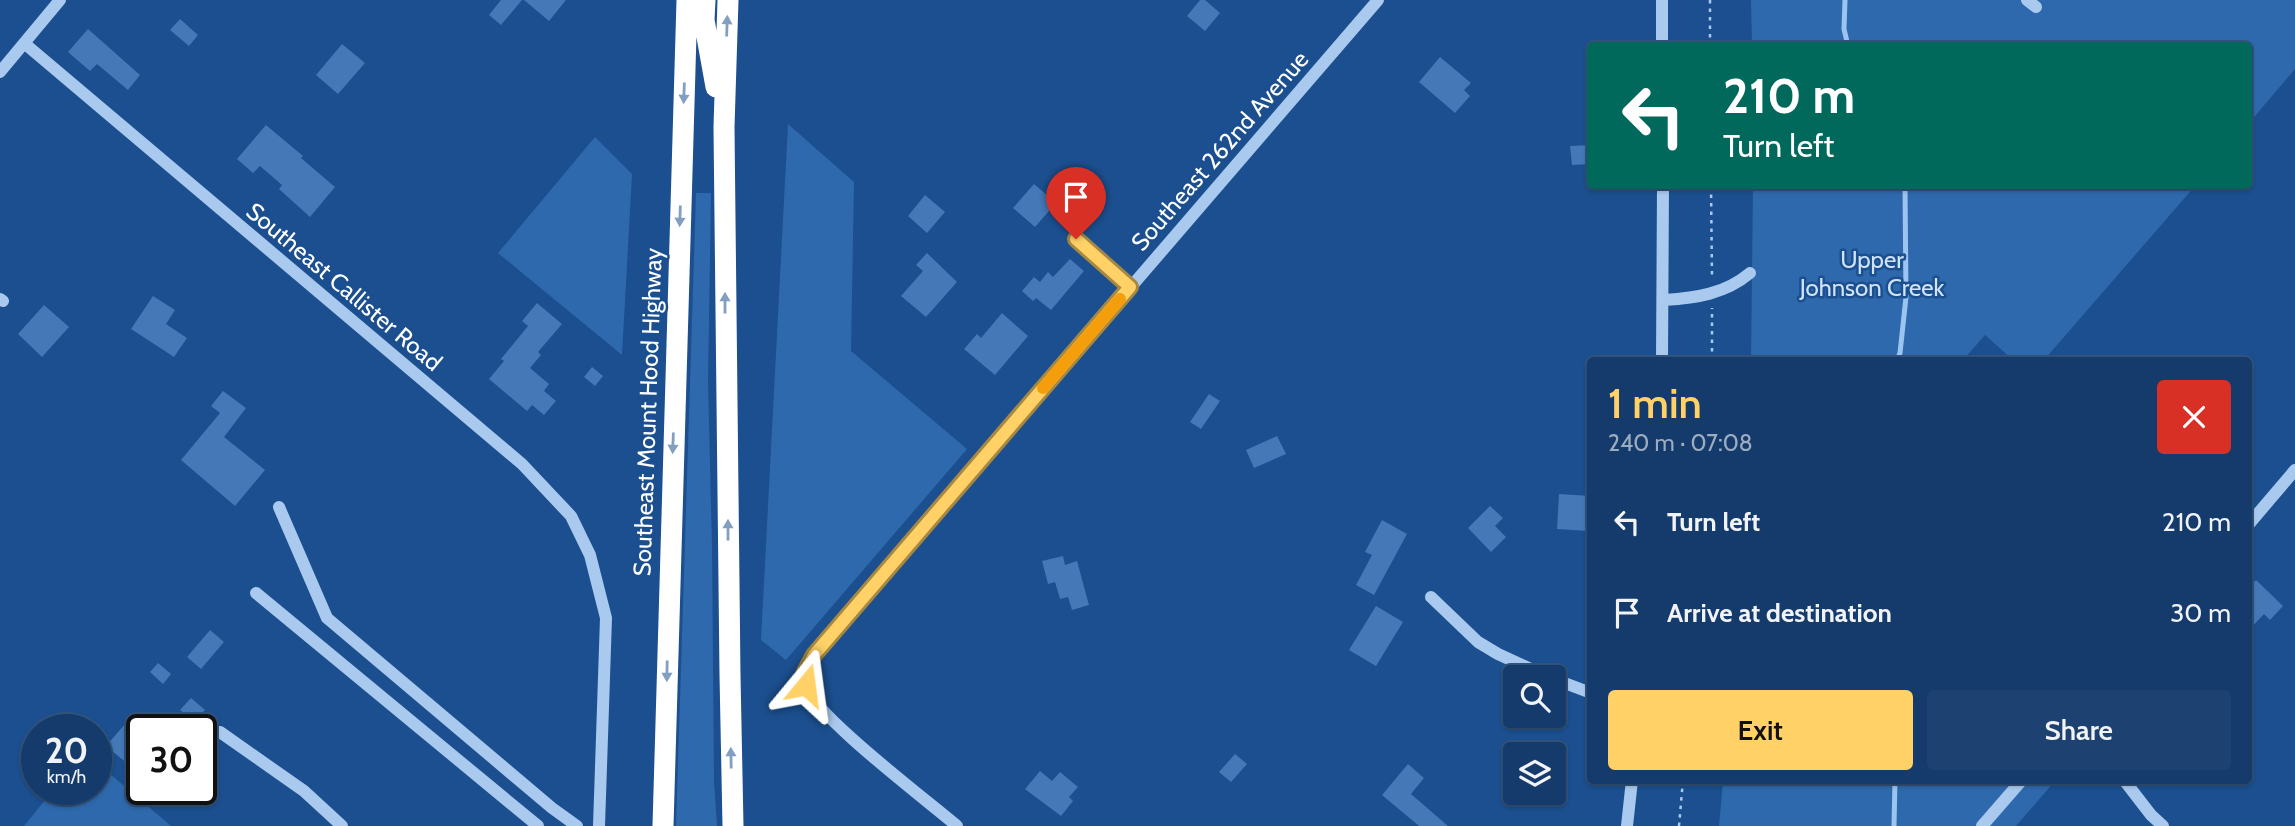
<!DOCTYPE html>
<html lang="en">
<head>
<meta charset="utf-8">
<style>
	body { margin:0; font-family:Cabin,sans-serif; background:#1d4271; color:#f1f3f6; height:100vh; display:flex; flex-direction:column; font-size:26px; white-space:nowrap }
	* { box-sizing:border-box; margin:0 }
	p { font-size:23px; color:#9dadc1 }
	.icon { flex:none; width:38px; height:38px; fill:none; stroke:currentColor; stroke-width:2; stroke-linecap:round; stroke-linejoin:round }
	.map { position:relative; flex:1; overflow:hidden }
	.details { position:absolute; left:1587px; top:357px; width:665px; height:427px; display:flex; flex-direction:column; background:#143b6b; border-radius:7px; box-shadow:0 2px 5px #0004,0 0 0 2px #33557e }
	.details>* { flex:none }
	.hud { position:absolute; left:1587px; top:42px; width:665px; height:147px; border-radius:7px; box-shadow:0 2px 5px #0004,0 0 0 2px #33557e; background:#00695c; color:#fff; overflow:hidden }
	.tools { position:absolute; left:1503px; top:665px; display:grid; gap:14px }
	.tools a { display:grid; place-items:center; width:63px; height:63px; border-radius:7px; background:#143b6b; box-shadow:0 2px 5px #0004,0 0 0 2px #33557e; font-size:35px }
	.speed { position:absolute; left:21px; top:714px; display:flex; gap:14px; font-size:35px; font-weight:700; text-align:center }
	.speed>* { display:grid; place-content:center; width:91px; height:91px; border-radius:50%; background:#143b6b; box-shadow:0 2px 5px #0004,0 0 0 2px #33557e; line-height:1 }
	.speed small { font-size:18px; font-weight:400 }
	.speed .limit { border:4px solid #111; border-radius:10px; background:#fff; color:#111 }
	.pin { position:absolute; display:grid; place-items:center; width:60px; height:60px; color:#fff; margin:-72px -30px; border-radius:50% 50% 50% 0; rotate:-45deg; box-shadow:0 0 7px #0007 }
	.pin .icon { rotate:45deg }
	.me { position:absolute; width:77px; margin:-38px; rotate:16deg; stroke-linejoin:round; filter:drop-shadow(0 0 5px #0008) }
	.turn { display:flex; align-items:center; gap:24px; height:147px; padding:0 21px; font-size:32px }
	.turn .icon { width:91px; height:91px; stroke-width:2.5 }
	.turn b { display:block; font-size:49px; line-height:60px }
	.round { display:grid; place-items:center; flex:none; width:74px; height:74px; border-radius:7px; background:#1d4271 }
	.overview { display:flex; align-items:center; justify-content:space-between; height:119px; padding:0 21px }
	h1 { font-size:42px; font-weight:600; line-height:52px; color:#ffd166 }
	.button { display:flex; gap:14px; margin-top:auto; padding:14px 21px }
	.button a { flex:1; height:80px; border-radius:7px; background:#ffd166; color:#111; font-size:28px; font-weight:600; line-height:80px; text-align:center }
	.button a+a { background:#1d4271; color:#f1f3f6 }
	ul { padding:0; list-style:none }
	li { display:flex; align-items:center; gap:21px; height:91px; padding:0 21px }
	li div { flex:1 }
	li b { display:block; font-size:26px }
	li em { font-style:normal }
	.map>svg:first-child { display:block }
	.green { fill:#2e69ad }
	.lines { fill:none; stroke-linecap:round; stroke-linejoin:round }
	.stream { stroke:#9cc4f0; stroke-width:5 }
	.building { fill:#4478b7 }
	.path { stroke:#a9c9ee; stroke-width:2.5; stroke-dasharray:3.5 5; stroke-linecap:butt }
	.minor { stroke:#a9c9ee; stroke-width:12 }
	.highway { stroke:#fff; stroke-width:21 }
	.oneway { fill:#829ec1 }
	.route-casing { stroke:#a68842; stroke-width:18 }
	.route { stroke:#ffd166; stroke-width:12 }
	.slow { stroke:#f59e0b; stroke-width:12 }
	.labels { text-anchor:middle; stroke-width:5; stroke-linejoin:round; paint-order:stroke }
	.street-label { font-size:24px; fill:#fff; stroke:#1b4f8f }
	.park-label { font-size:24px; fill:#cfe3fa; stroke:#1b4f8f }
</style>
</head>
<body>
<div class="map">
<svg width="2295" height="826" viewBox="0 0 2295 826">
	<rect width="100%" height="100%" fill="#1b4f8f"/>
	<path class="green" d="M1751 0H2295V69L2249 123V46L1752 45Z
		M788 124 854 182 851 351 967 449 786 660 761 640Z
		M595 137 632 174 622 355 498 253Z
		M1753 186H2195L2044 360H2013L1985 335 1963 360H1751Z
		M696 193H711L708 381 712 546 714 780 717 826H676Z
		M96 762 171 826H24L54 789H96Z
		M1723 781H2055L2016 826H1719Z"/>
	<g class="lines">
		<path class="stream" d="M1845 0 1844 29 1848 46
			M1897 360 1900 353 1906 297 1905 186
			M1894 826 1895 780"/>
	</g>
	<path class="building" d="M501 0H522L501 25 489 15Z
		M524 0H566L549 21Z
		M1200 0H1205L1220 13 1205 31 1187 16Z
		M180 19 198 35 189 46 170 30Z
		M88 29 140 75 128 90 97 64 90 71 68 52Z
		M342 44 365 63 338 94 316 75Z
		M1440 57 1471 83 1464 90 1470 96 1455 113 1419 82Z
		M266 125 303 156 301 158 335 187 310 217 279 189 282 185 260 166 253 173 237 159Z
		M1591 145V164L1572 165 1570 146Z
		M1034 184 1056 203 1035 227 1013 208Z
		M925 195 945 212 927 233 908 216Z
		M927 253 957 282 926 317 901 296 923 271 916 265Z
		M1070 259 1084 271 1051 310 1036 298 1033 301 1022 291 1034 277 1040 282 1048 272 1053 277Z
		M153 296 175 310 166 324 187 338 174 357 131 329Z
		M537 303 562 324 538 352 541 355 530 368 549 384 544 391 556 401 544 415 532 405 527 411 489 379 504 361 501 359 528 326 522 321Z
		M44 305 69 327 42 357 18 334Z
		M1002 313 1028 336 995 375 964 349 977 334 981 338Z
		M592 367 603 376 595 386 584 377Z
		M223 391 246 408 224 437 265 470 235 506 181 460 220 413 211 406Z
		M1209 394 1220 401 1201 429 1190 422Z
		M1277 436 1286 454 1254 468 1246 450Z
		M1559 494 1591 496 1589 531 1557 529Z
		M1490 506 1503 518 1495 526 1506 537 1491 552 1468 528Z
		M1382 520 1407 534 1374 595 1356 585 1372 555 1365 552Z
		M1063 556 1065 565 1077 561 1089 605 1072 610 1068 597 1060 599 1055 582 1048 584 1042 561Z
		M2256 580 2283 606 2270 620 2264 614 2249 630V587Z
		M1376 606 1403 622 1376 666 1349 650Z
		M210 630 224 642 201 669 187 657Z
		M158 663 171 674 163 684 150 672Z
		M191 698 205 710 194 722 180 710Z
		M132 716 142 724V750L129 765 106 746Z
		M1235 754 1247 764 1231 782 1219 772Z
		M1408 764 1424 778 1411 794 1448 826H1419L1382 795Z
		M1040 771 1052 781 1060 772 1078 787 1069 797 1073 801 1061 816 1025 789Z"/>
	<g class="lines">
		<path class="path" d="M1710 0V46
			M1711 186 1712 277
			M1712 360V308
			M1679 826 1683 780"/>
		<path class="minor" d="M1662 0V46
			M2027 0 2036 7
			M24 43 522 464 571 516 590 555 606 618 599 826
			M0 72 60 0
			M1076 239 1131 287
			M0 299 3 301
			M1664 300C1696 298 1725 294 1750 273
			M1662 360 1663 186
			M279 507 327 618 552 808 577 826
			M2249 524 2295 470
			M256 593 538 826
			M1431 597 1478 642 1498 654 1548 677
			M1554 679 1591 693
			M220 732 304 791 342 826
			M2124 780 2151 815 2163 826
			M957 826C928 801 814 715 806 686 803 674 809 665 814 655L1378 0
			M1627 826 1632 780
			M1982 826 2022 780"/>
		<path class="highway" d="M705 0 704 20 716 87
			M728 0 724 127 730 675 733 826
			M663 826 687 0"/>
	</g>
	<defs><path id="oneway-solid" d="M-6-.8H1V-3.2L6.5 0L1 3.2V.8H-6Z" transform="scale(1.75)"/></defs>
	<g class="oneway">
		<use href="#oneway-solid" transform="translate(727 26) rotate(-88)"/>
		<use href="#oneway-solid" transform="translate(684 93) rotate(92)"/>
		<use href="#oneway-solid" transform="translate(680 216) rotate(92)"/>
		<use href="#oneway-solid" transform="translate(725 303) rotate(-90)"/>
		<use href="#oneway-solid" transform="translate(673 443) rotate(92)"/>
		<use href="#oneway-solid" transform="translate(728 530) rotate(-90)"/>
		<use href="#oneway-solid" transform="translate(667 671) rotate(91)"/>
		<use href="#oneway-solid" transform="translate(731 758) rotate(-91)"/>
	</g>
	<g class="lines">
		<defs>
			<path id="route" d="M806 685 805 672 814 655 1130 287 1076 239"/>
		</defs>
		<use href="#route" class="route-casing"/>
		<use href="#route" class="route"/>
		<path class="slow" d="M1043 388 1120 299"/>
	</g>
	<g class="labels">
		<g class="street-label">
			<text transform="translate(1220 151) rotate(-49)" y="8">Southeast 262nd Avenue</text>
			<text transform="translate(344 287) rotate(40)" y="8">Southeast Callister Road</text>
			<text transform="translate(648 412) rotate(-88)" y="8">Southeast Mount Hood Highway</text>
		</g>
		<g class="park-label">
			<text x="1872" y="268">Upper<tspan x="1872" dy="28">Johnson Creek</tspan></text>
		</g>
	</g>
</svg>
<div class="tools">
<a><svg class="icon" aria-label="search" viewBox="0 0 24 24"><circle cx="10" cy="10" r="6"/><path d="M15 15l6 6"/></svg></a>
<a><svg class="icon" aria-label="layers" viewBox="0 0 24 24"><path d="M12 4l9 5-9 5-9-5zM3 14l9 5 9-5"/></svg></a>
</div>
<div class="speed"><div>20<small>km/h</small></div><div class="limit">30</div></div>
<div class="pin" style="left:1076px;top:239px;background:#d93025"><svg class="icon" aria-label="arrive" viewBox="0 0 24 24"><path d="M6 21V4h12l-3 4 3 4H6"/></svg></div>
<svg class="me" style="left:806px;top:685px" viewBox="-20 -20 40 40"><path d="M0-17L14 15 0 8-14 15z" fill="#ffd166" stroke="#fff" stroke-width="4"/></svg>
<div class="hud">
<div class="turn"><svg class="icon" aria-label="left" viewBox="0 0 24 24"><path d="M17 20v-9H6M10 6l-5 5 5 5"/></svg><div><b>210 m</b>Turn left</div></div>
</div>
<section class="details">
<div class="overview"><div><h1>1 min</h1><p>240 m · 07:08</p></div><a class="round" style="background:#d93025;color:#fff"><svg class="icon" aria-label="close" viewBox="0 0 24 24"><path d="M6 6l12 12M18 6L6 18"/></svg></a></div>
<ul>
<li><svg class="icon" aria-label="left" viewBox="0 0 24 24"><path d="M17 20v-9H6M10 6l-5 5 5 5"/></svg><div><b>Turn left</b></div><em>210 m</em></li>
<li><svg class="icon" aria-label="arrive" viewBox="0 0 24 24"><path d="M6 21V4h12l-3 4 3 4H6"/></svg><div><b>Arrive at destination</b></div><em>30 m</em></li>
</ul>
<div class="button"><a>Exit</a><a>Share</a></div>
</section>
</div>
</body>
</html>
